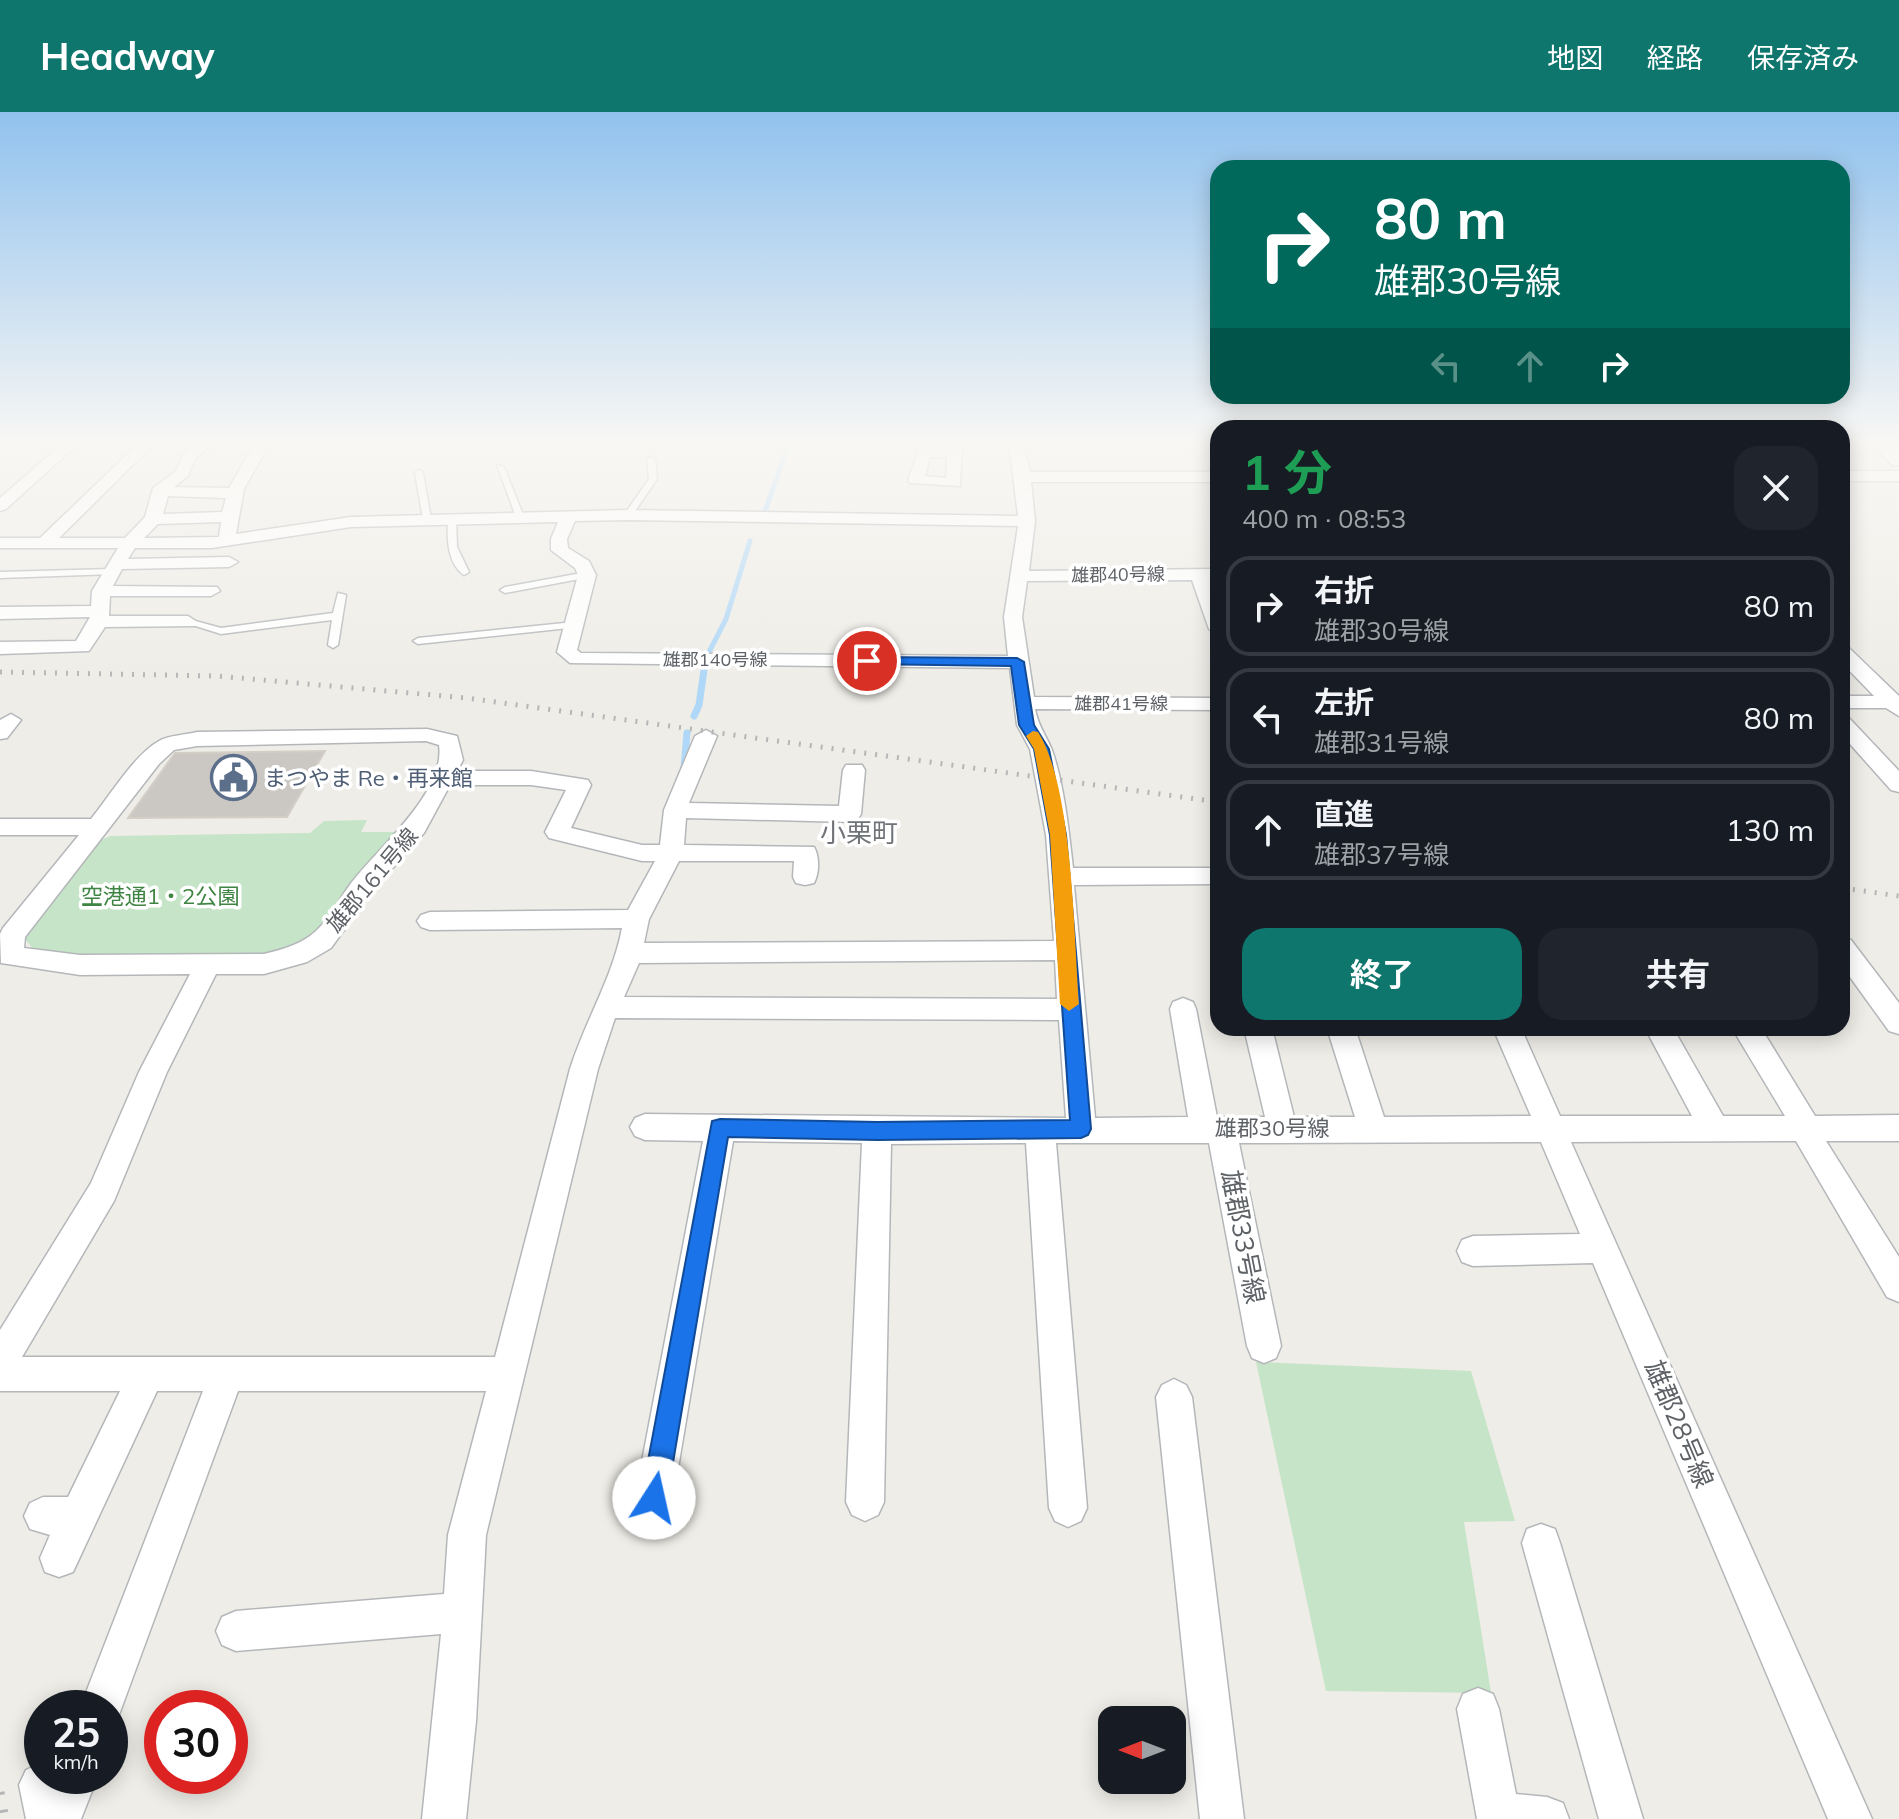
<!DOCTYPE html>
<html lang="ja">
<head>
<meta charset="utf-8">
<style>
	body { margin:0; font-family:Mulish,"Noto Sans JP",sans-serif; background:#20242c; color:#f1f3f6; height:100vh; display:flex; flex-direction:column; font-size:30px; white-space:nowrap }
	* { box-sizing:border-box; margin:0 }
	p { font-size:26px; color:#9ea1a6 }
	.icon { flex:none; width:44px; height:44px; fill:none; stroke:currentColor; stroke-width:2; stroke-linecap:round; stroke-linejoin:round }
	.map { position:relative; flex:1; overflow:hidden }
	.panel { position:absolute; left:1210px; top:308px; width:640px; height:616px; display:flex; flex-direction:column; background:#171b24; border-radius:24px; box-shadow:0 4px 20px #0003 }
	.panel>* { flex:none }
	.hud { position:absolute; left:1210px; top:48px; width:640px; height:244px; border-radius:24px; box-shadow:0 4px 20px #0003; background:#00695c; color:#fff; overflow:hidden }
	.needle { width:52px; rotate:270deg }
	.fabs { position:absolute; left:1098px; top:1594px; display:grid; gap:16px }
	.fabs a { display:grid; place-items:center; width:88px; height:88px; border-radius:16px; background:#171b24; box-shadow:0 4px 20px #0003; font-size:40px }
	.speed { position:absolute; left:24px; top:1578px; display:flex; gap:16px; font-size:40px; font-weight:700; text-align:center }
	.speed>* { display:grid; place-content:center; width:104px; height:104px; border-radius:50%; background:#171b24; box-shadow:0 4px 20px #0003; line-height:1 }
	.speed small { font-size:20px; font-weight:400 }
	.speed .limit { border:12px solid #d22; background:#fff; color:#111 }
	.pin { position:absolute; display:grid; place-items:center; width:68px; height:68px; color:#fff; margin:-34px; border:4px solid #fff; border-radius:50%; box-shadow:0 2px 8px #0007 }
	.me { position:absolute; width:88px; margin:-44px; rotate:10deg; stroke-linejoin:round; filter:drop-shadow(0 0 6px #0008) }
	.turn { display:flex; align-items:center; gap:28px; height:168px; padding:0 32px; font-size:36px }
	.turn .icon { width:104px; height:104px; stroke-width:2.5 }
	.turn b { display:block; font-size:56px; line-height:68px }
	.lanes { display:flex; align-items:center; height:76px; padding:0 32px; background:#0003; justify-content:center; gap:40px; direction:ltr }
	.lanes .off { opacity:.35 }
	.round { display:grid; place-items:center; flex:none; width:84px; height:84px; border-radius:24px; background:#20242c }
	.headline { display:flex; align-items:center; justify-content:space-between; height:136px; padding:0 32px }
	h1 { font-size:48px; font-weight:700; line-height:60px; color:#1e9e55 }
	.action { display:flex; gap:16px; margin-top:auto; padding:16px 32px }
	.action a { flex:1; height:92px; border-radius:24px; background:#0f766e; color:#fff; font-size:32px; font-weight:700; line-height:92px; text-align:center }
	.action a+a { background:#20242c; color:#f1f3f6 }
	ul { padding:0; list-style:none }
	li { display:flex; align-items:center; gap:24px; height:100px; margin:0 16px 12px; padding:0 16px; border:4px solid #363941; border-radius:24px }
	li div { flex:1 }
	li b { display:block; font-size:30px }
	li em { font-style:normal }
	header { display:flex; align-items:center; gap:48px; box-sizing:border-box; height:112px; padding:0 40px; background:#0f766e; color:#fff }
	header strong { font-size:38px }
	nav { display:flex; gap:44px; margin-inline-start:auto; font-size:28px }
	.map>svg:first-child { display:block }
	.green { fill:#c6e4c7 }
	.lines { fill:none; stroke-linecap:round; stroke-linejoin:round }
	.stream-far1 { stroke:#afd7f7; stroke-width:5 }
	.stream { stroke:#afd7f7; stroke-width:7 }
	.building { fill:#cbc8c4; stroke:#d3cfc6; stroke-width:2 }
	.lane-casing { stroke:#b4b7ba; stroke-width:3 }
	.street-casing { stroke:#b4b7ba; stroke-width:3 }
	.secondary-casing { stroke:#b3b6ba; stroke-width:3 }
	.lane { fill:#fff; fill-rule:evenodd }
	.street { fill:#fff; fill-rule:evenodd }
	.secondary { fill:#fff; fill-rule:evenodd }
	.rail-far1 { stroke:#b5b6b6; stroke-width:5; stroke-dasharray:2 9; stroke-linecap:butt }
	.rail { stroke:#b5b6b6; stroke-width:9; stroke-dasharray:3 15; stroke-linecap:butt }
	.route { fill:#1a73e8; stroke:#114b97; stroke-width:2 }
	.slow { fill:#f59e0b }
	.labels { text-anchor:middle; stroke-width:7; stroke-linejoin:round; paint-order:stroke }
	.far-street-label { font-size:18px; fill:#5e6266; stroke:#fff }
	.service-label { font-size:22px; fill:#4e5e75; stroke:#fff; text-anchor:start }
	.street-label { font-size:22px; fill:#5e6266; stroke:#fff }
	.park-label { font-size:22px; fill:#3f8443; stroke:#fff }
	.quarter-label { font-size:26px; fill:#707478; stroke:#fff }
	.near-street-label { font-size:26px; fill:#5e6266; stroke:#fff }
</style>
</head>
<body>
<header>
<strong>Headway</strong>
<nav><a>地図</a><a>経路</a><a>保存済み</a></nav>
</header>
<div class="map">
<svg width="1899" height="1707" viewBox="0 0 1899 1707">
	<rect width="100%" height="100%" fill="#efede7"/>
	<path class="green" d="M367 708 361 720H404L313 826 276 843H75L34 838 25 827 26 821 97 730 110 724 310 721 324 709Z
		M1256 1250 1471 1259 1515 1409 1464 1410 1491 1581 1326 1579Z"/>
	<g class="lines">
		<path class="stream-far1" d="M764 402 789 331
			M708 542 726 507 750 429"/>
		<path class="stream" d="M694 604 699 593 705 551
			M684 656 687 621"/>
	</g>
	<path class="building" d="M325 639 287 705 128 706 175 641Z"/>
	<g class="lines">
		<defs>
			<path id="lane" d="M651 345 655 347 657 367 631 405H625L624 403 649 367 647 347Z
				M497 353 504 355 524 405 523 407 516 405Z
				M419 358 423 361 431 407 427 410 423 407 415 361Z
				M452 404 456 407 457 435 469 460 464 463C447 451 447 426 448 407Z
				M111 457 114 458V462L0 466V460Z
				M587 460 592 463 590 465 505 481 500 478 505 475Z
				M338 481 346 483 338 533 333 536 328 533 332 508 221 522 183 510 188 507 221 516 333 501Z
				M574 510 579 513 578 515 418 532 413 529 418 526Z"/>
			<path id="street" d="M63 331H79L6 397 0 399V386Z
				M139 331H155L59 426H125L145 405 153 376 176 359 183 342 196 331H213L195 347 188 364 174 375 229 376 255 331H270L244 377 236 422 351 405 628 398 1018 404 1009 331H1023L1030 360H1218V370H1031L1035 409 1029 459 1218 457V467H1210L1218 491V523L1209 517 1192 468 1027 469 1022 505 1034 585 1218 586V598L1035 597C1038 614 1046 623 1052 638 1064 672 1069 720 1073 756H1218V772L1074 773 1095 1006 1188 1005 1170 897 1173 890 1183 886 1193 890 1196 897 1217 1005H1265L1244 916H1272L1294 1005H1355L1327 916H1355L1384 1005 1531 1004 1493 916H1521L1560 1004H1692L1645 916H1673L1723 1004H1785L1732 916H1761L1815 1004 1899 1003V1029H1826L1899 1145V1190L1887 1185 1796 1029 1571 1030 1872 1707H1828L1593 1151 1473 1154 1462 1150 1457 1139 1462 1128 1473 1124 1580 1122 1541 1030 1239 1031 1281 1234 1276 1246 1264 1251 1252 1246 1247 1234 1209 1031H1056L1087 1396 1081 1409 1068 1415 1055 1409 1049 1396 1026 1031 891 1032 884 1390 878 1403 865 1409 852 1403 846 1390 862 1031 733 1029 673 1386 667 1399 654 1405 641 1399 635 1386 703 1029 645 1028 635 1024 630 1015 635 1006 645 1002 1066 1006 1059 908 615 906 598 957 486 1423 476 1609 466 1707H422L441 1522 236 1539 222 1533 216 1519 222 1505 236 1499 444 1482 448 1423 486 1279H238L116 1611 110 1613V1596H80L203 1279H157L73 1460 59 1465 45 1460 40 1446 50 1423 30 1417 24 1404 30 1391 43 1385H68L120 1279H0V1218L91 1071 139 960 190 862 80 863 1 851 0 822 3 816 79 723H0V707H91C109 685 135 642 159 629 169 623 186 623 197 620L427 617 457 624 463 648 457 659H531L588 668 591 673 571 716 642 733H660L664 698 695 624 706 618 717 624 689 691 839 694 843 658 846 653H862L865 658 861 702 858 707 850 710 686 706 684 733 814 735C820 745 819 762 814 771L805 773 796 771 793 765 794 749H679L649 807 644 831 1054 829 1046 723 1030 637 1017 613 1010 556 570 551 557 540 578 463 575 456 551 438V427L558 410 351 415 212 436H135L128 447 229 445 238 450 229 455 122 457 113 474 217 475 220 479 211 484H110L109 504H188L197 510 195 514 105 515 89 539 0 542V530L76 529 90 505 0 507V495L91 494 92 479 118 436H0V426H40ZM168 384 226 386 222 400 163 402ZM628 408 1018 414 1004 505 1008 544 581 541 577 538 596 463 589 449 568 436 567 427 575 409ZM221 410 219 425 144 426 158 412ZM426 629 439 633C446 680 378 736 352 770 339 787 327 812 310 824 296 834 280 838 264 842L80 843 24 836 25 825 159 652 174 638 197 634ZM450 673H531L566 678 545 720 549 726 642 749H655L628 798 430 800 421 803 417 809 421 815 430 818 622 816C613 865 585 909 570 957L495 1245H22L114 1089 167 960 216 862H264L307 850 331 836 372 779 424 721ZM1055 848 1057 887 624 885 639 851Z
				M948 331H962L960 374 910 371 908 368 919 337 947 335ZM930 345H947L946 366 925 364Z
				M1842 359H1899V369H1842Z
				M1842 534 1849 536 1899 584V604L1886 596H1842V584H1874L1842 551Z
				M11 602 21 608 7 626 0 627V608Z
				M1842 604 1849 606 1899 659V680L1891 678 1842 623Z
				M1842 825 1851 828 1899 891V922L1889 919 1842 854Z
				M1174 1267 1186 1273 1192 1285 1244 1707H1200L1156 1285 1162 1273Z
				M1541 1412 1555 1417 1560 1431 1643 1707H1599L1522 1431 1527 1417Z
				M1478 1576 1493 1582 1499 1597 1516 1682 1547 1685 1563 1691 1569 1707H1477L1457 1597 1463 1582Z
				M41 1651 42 1664H98L81 1707H26L19 1673 26 1658Z"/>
			<path id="secondary" d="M1871 331H1895L1899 335V354L1891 352Z"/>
		</defs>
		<use href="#lane" class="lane-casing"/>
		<use href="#street" class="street-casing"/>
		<use href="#secondary" class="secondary-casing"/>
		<use href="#lane" class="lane"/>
		<use href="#street" class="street"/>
		<use href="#secondary" class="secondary"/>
		<path class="rail-far1" d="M0 560 217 564 467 586 1218 690
			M1842 776 1899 784"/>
		<path class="rail" d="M0 1680 5 1707"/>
	</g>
	<linearGradient id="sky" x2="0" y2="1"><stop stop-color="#91c2ee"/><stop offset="0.58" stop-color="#f8f7f4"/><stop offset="1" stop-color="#f8f7f4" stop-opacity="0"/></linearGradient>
	<rect width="1899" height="570" fill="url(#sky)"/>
	<path class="route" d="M867 545 1017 546 1024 550 1034 613 1049 637 1066 723 1091 1017 1088 1023 1081 1026 877 1028 728 1025 667 1386 664 1395 654 1399 645 1395 641 1386 712 1009 720 1007 877 1010 1070 1008 1050 723 1034 637 1019 613 1011 554 862 552V546Z"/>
	<path class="slow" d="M1033 619 1038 620C1073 674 1074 825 1079 892L1069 899 1060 892 1050 723 1034 637 1026 624Z"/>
	<defs>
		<symbol id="civic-ring" viewBox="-11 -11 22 22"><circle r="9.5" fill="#fff" stroke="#5c6f8a" stroke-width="1.5"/><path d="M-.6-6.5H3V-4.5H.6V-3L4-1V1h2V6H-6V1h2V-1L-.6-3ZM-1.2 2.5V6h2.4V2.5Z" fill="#5c6f8a"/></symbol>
	</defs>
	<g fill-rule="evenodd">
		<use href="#civic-ring" x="208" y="640" width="51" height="51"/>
	</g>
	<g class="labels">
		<g class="far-street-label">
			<text transform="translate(1118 463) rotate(-1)" y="6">雄郡40号線</text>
			<text x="715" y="554">雄郡140号線</text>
			<text x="1121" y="598">雄郡41号線</text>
		</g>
		<g class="service-label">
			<text x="264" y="674">まつやま Re・再来館</text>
		</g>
		<g class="street-label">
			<text transform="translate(372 768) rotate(-50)" y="8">雄郡161号線</text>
			<text x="1272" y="1024">雄郡30号線</text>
		</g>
		<g class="park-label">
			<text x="160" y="792">空港通1・2公園</text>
		</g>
		<g class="quarter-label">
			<text x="859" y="730">小栗町</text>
		</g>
		<g class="near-street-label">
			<text transform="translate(1243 1125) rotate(79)" y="9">雄郡33号線</text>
			<text transform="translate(1679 1312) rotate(67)" y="9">雄郡28号線</text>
		</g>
	</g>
</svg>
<div class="fabs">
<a><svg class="needle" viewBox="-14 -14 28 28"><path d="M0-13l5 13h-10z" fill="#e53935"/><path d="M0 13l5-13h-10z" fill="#9ea1a6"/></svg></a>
</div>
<div class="speed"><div>25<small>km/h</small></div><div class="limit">30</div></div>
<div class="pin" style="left:867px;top:549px;background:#d93025"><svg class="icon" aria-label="arrive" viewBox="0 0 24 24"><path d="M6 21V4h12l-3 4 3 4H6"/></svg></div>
<svg class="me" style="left:654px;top:1386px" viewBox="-20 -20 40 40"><circle r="19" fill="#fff"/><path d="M0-13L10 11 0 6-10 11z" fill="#1a73e8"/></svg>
<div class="hud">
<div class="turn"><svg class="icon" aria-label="right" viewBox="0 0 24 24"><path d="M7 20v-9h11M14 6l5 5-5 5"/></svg><div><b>80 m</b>雄郡30号線</div></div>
<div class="lanes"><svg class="icon off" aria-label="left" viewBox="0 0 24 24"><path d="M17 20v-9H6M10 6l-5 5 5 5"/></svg><svg class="icon off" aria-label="ahead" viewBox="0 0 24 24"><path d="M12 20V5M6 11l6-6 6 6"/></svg><svg class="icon" aria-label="right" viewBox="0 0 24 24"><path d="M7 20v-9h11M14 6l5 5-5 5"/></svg></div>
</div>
<section class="panel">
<div class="headline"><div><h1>1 分</h1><p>400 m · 08:53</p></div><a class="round"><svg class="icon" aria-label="close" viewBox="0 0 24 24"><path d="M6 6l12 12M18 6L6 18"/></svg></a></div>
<ul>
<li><svg class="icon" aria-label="right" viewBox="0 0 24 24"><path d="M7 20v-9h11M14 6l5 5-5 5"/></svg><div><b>右折</b><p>雄郡30号線</p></div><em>80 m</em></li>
<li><svg class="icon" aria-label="left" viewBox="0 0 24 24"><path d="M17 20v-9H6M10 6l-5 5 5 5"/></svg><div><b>左折</b><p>雄郡31号線</p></div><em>80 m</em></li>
<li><svg class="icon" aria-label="ahead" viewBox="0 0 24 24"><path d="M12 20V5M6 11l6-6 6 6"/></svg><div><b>直進</b><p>雄郡37号線</p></div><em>130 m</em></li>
</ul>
<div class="action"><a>終了</a><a>共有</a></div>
</section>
</div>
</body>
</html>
